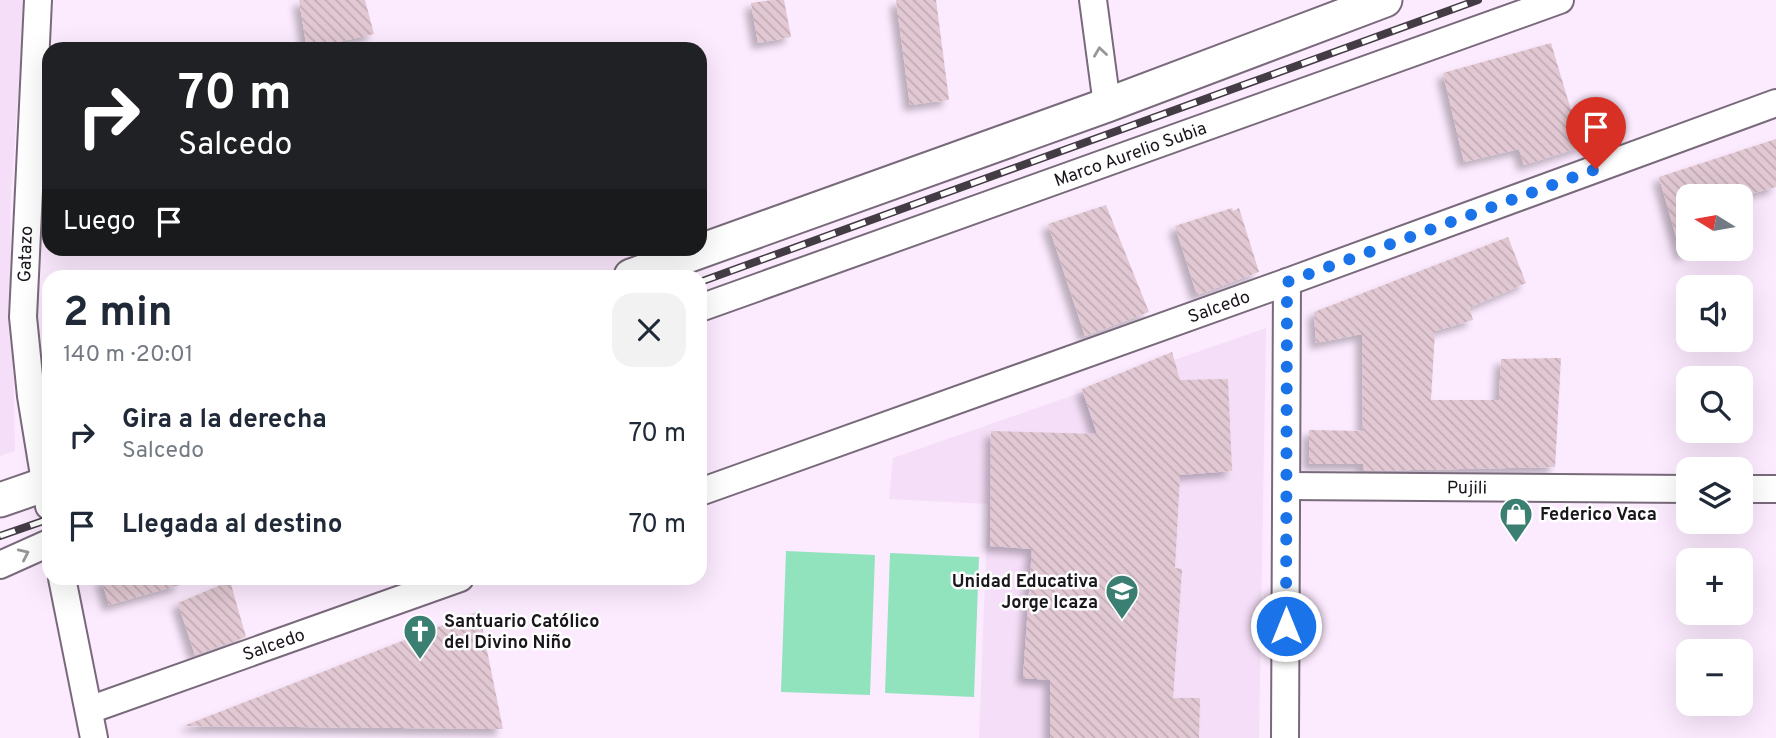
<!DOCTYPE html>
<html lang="es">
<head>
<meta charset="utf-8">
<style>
	body { margin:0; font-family:Overpass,sans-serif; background:#f2f2f3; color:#1f2937; height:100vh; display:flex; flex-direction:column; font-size:26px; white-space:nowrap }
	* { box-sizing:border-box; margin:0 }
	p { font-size:23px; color:#747a83 }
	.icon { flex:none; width:38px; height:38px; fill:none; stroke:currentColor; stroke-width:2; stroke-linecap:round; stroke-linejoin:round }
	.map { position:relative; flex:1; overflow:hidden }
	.sheet { position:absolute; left:42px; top:270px; width:665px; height:315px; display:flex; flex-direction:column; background:#fff; border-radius:21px; box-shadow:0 7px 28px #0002 }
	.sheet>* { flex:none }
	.top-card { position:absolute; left:42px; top:42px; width:665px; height:214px; border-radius:21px; box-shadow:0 7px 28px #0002; background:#202124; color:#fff; overflow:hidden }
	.needle { width:46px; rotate:281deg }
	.fabs { position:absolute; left:1676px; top:184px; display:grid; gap:14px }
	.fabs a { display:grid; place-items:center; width:77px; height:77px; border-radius:14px; background:#fff; box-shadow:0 7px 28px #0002; font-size:35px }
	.pin { position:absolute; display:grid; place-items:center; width:60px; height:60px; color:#fff; margin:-72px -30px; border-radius:50% 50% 50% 0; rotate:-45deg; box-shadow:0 0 7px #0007 }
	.pin .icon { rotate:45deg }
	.me { position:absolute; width:77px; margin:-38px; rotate:0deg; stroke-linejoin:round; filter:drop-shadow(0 0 5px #0008) }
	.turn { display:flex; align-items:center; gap:24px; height:147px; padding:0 21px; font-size:32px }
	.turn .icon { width:91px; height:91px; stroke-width:2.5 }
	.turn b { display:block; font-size:49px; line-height:60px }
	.then { display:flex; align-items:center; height:66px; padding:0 21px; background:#0003; gap:14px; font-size:26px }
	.round { display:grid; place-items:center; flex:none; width:74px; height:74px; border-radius:21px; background:#f2f2f3 }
	.headline { display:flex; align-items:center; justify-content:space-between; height:119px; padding:0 21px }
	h1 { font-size:42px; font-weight:700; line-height:52px }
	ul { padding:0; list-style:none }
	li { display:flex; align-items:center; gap:21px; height:91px; padding:0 21px }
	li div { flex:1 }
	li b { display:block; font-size:26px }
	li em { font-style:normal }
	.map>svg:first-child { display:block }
	.built { fill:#f5def8 }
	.grass { fill:#91e3bd }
	.building { fill:url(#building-back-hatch); filter:url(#shadow) }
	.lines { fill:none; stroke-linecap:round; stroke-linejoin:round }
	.minor-casing { stroke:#796a7b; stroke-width:30 }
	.tertiary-casing { stroke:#796a7b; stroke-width:37 }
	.minor { stroke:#fff; stroke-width:26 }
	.tertiary { stroke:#fff; stroke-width:33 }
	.rail-casing { stroke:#443c45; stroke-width:8 }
	.rail { stroke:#fefefe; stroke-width:5; stroke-dasharray:16; stroke-linecap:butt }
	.oneway { stroke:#989699 }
	.route { stroke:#1a73e8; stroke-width:12; stroke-dasharray:0 21.6 }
	.labels { text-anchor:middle; stroke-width:5; stroke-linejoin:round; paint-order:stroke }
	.street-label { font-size:18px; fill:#1b151c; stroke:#fefefe }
	.poi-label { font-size:18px; font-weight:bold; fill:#1b151c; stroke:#fefefe; text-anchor:start }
</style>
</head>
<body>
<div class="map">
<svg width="1776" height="738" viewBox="0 0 1776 738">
	<defs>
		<pattern id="building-back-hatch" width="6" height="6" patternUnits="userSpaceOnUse" patternTransform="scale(1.75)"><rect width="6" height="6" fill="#e2c8d2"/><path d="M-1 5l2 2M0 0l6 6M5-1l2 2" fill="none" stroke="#c1abb4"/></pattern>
		<filter id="shadow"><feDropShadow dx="-6" dy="6" stdDeviation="3.5" flood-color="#0004"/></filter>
	</defs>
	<rect width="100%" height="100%" fill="#fceafe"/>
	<path class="built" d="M0 0H22L24 9 10 210 15 451 0 456Z
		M1266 328 1259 738H979L988 504 889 499 893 458Z"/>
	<path class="grass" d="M786 551 875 555 870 695 781 692Z
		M890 553 979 557 974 697 885 693Z"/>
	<path class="building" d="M299 0H365L374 34 307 49Z
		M772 0H784L791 37 758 43 751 3Z
		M896 0H936L949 100 910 105Z
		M1551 43 1582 147 1524 165 1519 149 1464 162 1443 73Z
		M1776 139V187L1743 196H1689V253L1681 254 1659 177Z
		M1106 205 1149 312 1085 336 1048 224Z
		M1232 208 1233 211 1239 208 1259 272 1197 295 1175 226Z
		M1508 237 1526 283 1469 308 1473 320 1435 331 1431 400H1499L1501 359 1561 358 1555 467 1363 471V464H1309V430L1363 431 1362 334 1316 343 1314 312Z
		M1172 352 1180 380 1228 379 1232 471 1180 475 1175 568 1182 569 1173 698H1200L1199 738H1050V680L1023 678 1032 549 990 546 991 431 1097 434 1082 389Z
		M101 578H179L180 585 109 605Z
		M230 581 246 637 195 655 178 603Z
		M479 611 503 729 186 726V725Z"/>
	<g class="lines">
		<defs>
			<g id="minor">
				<path d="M38 0 23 317 31 396 49 506"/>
				<path d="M1093 0 1107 105"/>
				<path id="s1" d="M700 308 1560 0"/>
				<path id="s2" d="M1287 486 1689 489"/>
				<path d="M1741 489H1776"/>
				<path id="s3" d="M700 492 1287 282 1776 103"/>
				<path d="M0 565 49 543"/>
				<path d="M62 578 94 738"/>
				<path id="s4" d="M89 710 460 578"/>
				<path d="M1285 738 1287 282"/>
			</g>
			<path id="tertiary" d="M631 276 1107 105 1385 0
				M0 500 49 483"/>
		</defs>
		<use href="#minor" class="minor-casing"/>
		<use href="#tertiary" class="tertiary-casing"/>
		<use href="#minor" class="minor"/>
		<use href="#tertiary" class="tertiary"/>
		<defs>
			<path id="rail" d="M700 282 1478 0
				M0 536 49 519"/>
		</defs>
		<use href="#rail" class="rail-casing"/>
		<use href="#rail" class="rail"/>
	</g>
	<defs><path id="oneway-chevron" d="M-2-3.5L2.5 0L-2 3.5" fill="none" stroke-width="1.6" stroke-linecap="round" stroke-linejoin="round" transform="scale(1.75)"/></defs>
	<g class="oneway">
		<use href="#oneway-chevron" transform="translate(1100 52) rotate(-98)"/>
		<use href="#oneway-chevron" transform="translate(24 554) rotate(-25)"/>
	</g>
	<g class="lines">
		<path class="route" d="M1286 626 1287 282 1596 169"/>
	</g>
	<defs>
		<symbol id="shop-pin" viewBox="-11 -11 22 30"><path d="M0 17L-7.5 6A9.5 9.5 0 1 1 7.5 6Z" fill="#3b7f72" stroke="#fefefe"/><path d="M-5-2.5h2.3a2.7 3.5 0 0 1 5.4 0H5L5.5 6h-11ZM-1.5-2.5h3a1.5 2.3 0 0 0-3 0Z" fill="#fff"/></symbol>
		<symbol id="school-pin" viewBox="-11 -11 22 30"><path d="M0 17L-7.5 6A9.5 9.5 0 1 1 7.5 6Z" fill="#3b7f72" stroke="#fefefe"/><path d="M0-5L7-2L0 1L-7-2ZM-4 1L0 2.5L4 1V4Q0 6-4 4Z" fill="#fff"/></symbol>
		<symbol id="church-pin" viewBox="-11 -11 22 30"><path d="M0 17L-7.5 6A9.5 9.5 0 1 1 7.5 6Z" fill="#3b7f72" stroke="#fefefe"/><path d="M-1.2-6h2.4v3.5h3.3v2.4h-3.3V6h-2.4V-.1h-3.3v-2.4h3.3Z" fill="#fff"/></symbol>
	</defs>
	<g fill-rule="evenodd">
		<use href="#shop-pin" x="1497" y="495" width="38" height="52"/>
		<use href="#school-pin" x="1103" y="572" width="38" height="52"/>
		<use href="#church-pin" x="401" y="612" width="38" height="52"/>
	</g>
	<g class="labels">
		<g class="street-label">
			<text dy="6" stroke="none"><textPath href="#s1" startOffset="457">Marco Aurelio Subia</textPath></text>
			<text transform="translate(25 254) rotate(-88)" y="6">Gatazo</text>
			<text dy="6" stroke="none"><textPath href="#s3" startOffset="551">Salcedo</textPath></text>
			<text dy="6" stroke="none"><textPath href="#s2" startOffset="180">Pujili</textPath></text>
			<text dy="6" stroke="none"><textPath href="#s4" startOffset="196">Salcedo</textPath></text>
		</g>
		<g class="poi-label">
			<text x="1540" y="520">Federico Vaca</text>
			<text x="1098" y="587" text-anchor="end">Unidad Educativa<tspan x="1098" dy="21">Jorge Icaza</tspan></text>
			<text x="444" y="627">Santuario Católico<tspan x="444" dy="21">del Divino Niño</tspan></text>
		</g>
	</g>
</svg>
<div class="fabs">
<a><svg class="needle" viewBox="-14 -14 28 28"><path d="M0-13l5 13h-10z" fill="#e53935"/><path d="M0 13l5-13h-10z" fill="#747a83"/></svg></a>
<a><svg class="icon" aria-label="sound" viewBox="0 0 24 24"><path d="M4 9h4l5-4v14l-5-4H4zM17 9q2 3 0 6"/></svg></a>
<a><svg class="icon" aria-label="search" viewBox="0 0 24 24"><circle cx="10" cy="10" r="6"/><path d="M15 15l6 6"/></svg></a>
<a><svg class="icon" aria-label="layers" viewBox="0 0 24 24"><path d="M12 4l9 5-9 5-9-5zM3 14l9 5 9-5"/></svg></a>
<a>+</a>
<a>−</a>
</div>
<div class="pin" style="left:1596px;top:169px;background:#d93025"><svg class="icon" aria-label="arrive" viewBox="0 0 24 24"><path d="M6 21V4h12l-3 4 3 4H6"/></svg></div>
<svg class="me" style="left:1286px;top:626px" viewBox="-20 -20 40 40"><circle r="17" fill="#1a73e8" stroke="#fff" stroke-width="3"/><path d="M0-11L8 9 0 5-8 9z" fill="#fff"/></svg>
<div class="top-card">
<div class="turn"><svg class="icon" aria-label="right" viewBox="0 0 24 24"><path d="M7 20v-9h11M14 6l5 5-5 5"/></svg><div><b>70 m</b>Salcedo</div></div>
<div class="then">Luego<svg class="icon" aria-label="arrive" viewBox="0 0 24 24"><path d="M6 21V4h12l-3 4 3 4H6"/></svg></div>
</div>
<section class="sheet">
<div class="headline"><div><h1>2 min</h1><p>140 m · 20:01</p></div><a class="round"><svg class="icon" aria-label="close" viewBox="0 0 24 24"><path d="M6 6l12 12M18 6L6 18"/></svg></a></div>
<ul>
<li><svg class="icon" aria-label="right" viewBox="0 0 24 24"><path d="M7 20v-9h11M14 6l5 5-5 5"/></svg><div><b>Gira a la derecha</b><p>Salcedo</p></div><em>70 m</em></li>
<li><svg class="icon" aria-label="arrive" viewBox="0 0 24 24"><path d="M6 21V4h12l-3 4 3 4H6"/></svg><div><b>Llegada al destino</b></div><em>70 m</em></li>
</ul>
</section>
</div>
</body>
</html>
